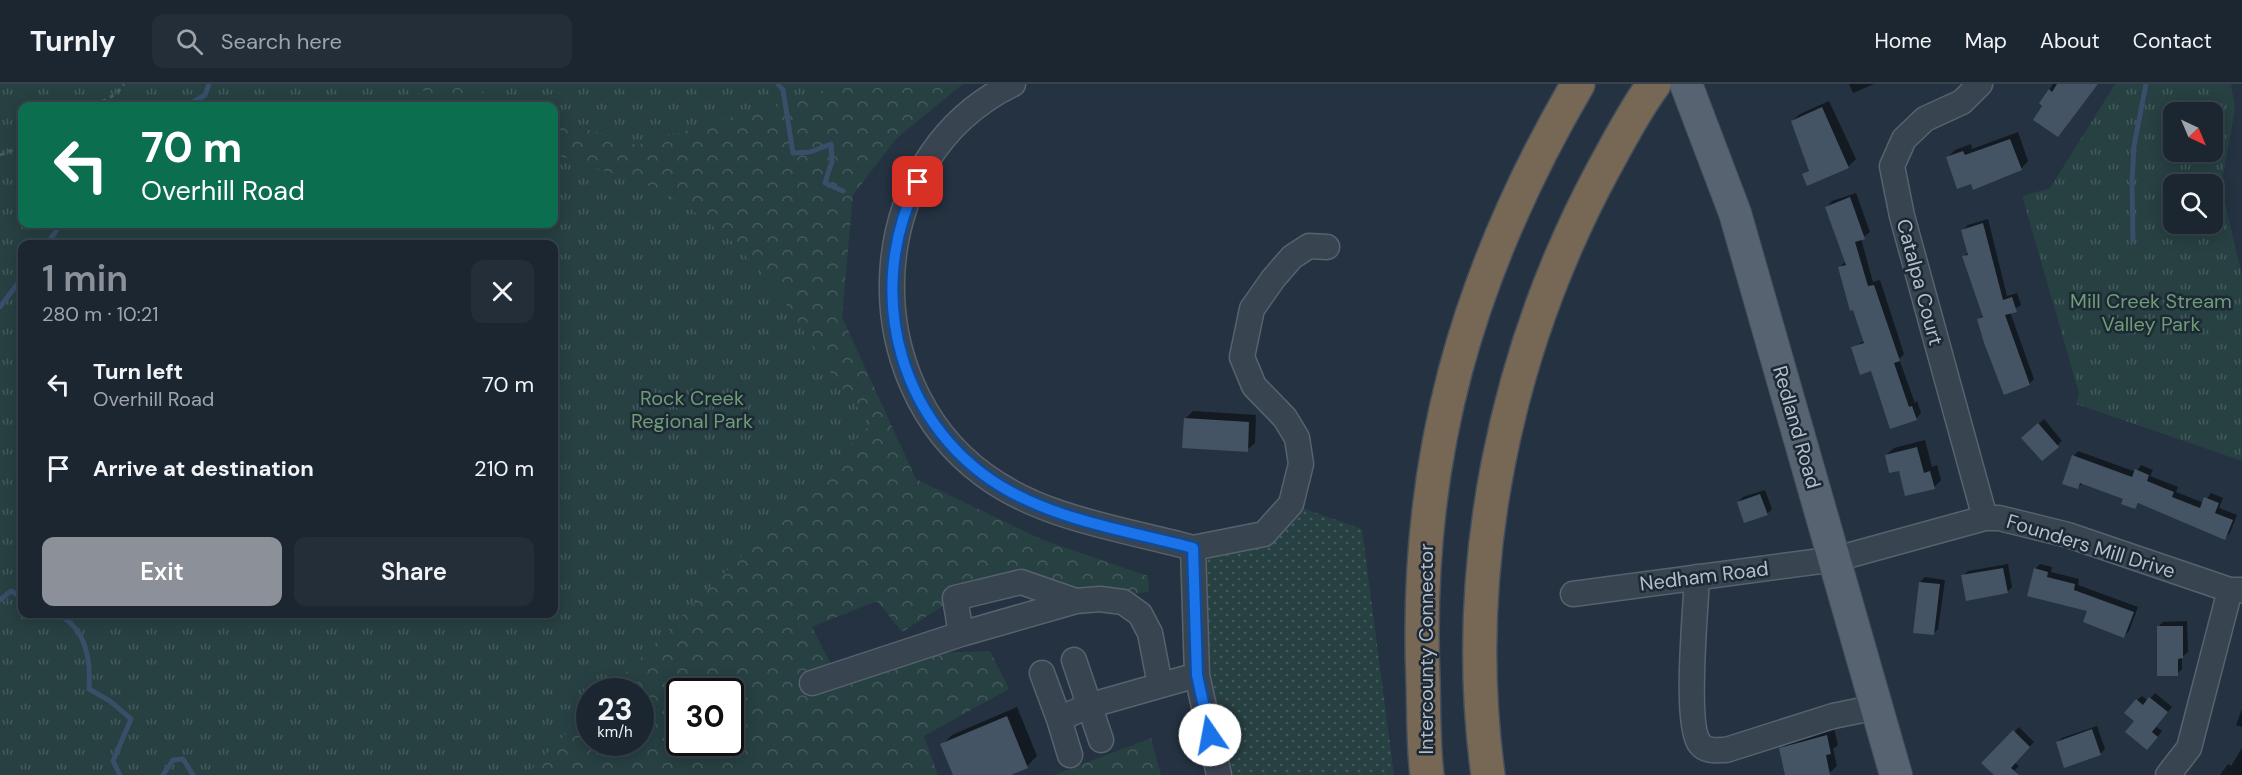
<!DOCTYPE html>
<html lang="en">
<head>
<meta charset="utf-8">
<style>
	body { margin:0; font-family:"DM Sans",sans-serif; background:#242e39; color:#f1f3f6; height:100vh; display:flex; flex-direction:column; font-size:22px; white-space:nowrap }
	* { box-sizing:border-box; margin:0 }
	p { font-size:20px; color:#a0a5ab }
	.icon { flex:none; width:33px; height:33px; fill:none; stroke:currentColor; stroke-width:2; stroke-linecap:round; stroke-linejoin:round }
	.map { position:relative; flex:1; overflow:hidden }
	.sheet { position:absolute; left:18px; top:156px; width:540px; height:378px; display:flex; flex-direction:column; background:#1b2631; border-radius:12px; box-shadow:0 3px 15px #0003,0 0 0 2px #39434d }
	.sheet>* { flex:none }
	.hud { position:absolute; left:18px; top:18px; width:540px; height:126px; border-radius:12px; box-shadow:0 3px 15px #0003,0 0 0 2px #39434d; background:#0b6e4f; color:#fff; overflow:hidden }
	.needle { width:39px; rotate:136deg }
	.buttons { position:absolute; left:2163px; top:18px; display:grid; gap:12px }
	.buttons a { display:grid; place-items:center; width:60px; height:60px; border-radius:12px; background:#1b2631; box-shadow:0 3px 15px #0003,0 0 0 2px #39434d; font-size:30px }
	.speed { position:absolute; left:576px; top:594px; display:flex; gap:12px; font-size:30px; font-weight:700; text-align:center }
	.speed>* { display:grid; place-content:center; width:78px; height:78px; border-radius:50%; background:#1b2631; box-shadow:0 3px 15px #0003,0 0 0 2px #39434d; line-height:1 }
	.speed small { font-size:15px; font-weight:400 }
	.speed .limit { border:3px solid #111; border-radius:9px; background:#fff; color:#111 }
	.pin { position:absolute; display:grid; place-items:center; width:51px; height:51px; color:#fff; margin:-26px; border-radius:12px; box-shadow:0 3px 9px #0006 }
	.me { position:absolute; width:66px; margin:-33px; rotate:348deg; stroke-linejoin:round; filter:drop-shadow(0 0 4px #0008) }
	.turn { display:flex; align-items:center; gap:21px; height:126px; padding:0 24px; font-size:27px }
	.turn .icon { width:78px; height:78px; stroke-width:2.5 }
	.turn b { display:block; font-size:42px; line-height:51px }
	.round { display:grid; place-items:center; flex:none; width:63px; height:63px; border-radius:12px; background:#242e39 }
	.summary { display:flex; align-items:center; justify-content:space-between; height:102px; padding:0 24px }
	h1 { font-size:36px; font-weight:600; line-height:45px; color:#8c9099 }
	.action { display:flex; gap:12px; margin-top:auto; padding:12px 24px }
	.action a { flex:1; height:69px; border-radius:12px; background:#8c9099; color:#fff; font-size:24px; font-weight:600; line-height:69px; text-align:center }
	.action a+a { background:#242e39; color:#f1f3f6 }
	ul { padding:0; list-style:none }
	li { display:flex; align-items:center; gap:18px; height:84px; padding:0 24px }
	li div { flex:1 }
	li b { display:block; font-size:22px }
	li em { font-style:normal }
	header { display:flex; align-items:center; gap:36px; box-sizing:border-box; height:84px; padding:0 30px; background:#1b2631; border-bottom:2px solid #39434d }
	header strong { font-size:28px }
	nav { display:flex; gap:33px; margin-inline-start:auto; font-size:21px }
	.search { width:420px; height:54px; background:#242e39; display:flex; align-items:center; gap:15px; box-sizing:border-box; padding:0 21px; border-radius:12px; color:#a0a5ab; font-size:22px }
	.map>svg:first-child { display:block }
	.grass { fill:url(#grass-dots) }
	.forest { fill:url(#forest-crowns); fill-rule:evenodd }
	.park { fill:url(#park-tufts); fill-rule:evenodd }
	.shadow { fill:#0007 }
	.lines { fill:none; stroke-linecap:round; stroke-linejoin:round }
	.stream { stroke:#384e69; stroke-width:5 }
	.building { fill:#455465 }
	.minor-casing { stroke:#57626e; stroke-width:27 }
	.major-casing { stroke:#424d5a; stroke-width:34 }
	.highway-casing { stroke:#444f5b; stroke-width:36 }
	.path { stroke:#455d5f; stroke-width:3; stroke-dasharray:4.5 4.5; stroke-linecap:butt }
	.minor { stroke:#394451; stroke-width:24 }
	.major { stroke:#576371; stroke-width:32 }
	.highway { stroke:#776856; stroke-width:33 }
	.route-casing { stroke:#114b97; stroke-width:15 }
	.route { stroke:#1a73e8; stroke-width:10 }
	.labels { text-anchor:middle; stroke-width:5; stroke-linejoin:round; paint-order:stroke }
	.street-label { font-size:20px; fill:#b5bfcb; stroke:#1e2936 }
	.park-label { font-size:20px; fill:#6c9d75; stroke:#1e2936 }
</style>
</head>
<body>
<header>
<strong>Turnly</strong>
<div class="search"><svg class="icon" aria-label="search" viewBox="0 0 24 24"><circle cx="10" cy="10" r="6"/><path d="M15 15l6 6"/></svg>Search here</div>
<nav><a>Home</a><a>Map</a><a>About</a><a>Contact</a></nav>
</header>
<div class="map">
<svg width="2242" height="691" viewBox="0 0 2242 691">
	<defs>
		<pattern id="grass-dots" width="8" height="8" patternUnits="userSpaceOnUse" patternTransform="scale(1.5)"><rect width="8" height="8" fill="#274042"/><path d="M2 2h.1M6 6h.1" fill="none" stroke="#445a5c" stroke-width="1.8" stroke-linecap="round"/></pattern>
		<pattern id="forest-crowns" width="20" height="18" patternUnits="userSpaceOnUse" patternTransform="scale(1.5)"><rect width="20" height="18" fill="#274042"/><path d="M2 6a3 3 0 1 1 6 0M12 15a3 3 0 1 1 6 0" fill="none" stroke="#445a5c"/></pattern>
		<pattern id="park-tufts" width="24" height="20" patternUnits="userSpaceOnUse" patternTransform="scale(1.5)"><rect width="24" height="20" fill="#274042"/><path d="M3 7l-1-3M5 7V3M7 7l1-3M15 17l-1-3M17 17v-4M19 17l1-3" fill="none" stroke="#445a5c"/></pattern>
	</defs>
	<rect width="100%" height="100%" fill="#243241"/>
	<path class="grass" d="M1291 420 1362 445 1394 691H1219L1193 464 1235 457Z"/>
	<path class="forest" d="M0 0H963L896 55 853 111 842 233 916 395 1043 456 1148 492 1149 508 1076 517 1021 498 955 514 902 548 877 517 812 543 842 602 927 569 990 567 1009 605 924 652 938 691H0ZM22 22H554V140H22ZM22 160H554V530H22ZM590 608H640V658H590ZM680 608H730V658H680Z
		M1151 654 1161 691H1054Z"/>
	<path class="park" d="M0 0H415L442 22H22V140H554V70L647 101 688 123 728 153 776 204 832 291 871 340 608 607 590 608 589 626 526 691H0ZM22 160H554V530H22Z
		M468 0H845L637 61 554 35V22H512Z
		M2115 0H2231L2235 25 2221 102 2242 191V377L2076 320 2079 309 2022 112 2050 104ZM2174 28H2212V68H2174ZM2174 100H2212V140H2174Z"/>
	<path class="shadow" d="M1849 0H1874L1853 9Z
		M2053 0H2098L2058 51 2041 19Z
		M1829 17 1856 75 1848 83 1804 91 1810 85 1792 37 1800 30Z
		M2018 48 2028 77 2021 85 1972 98 1947 74 1955 66 1971 60 1972 65Z
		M1856 109 1870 148 1861 155 1873 198 1880 196 1904 270 1899 275 1915 319 1917 317 1921 329 1916 335 1853 264 1865 256 1839 184 1846 177 1827 123 1832 117Z
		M1988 135 2007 212 2017 209 2021 221 2010 228 2034 295 2029 300 1979 235 1983 231 1964 173 1969 167 1963 146 1968 141Z
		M1193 327 1256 331 1255 359 1247 366 1185 335Z
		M2044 335 2062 357 2042 375 2023 354Z
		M1925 356 1932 383 1937 381 1941 396 1934 403 1900 385 1886 371 1894 364Z
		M2078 367 2136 388 2141 381 2153 386 2150 392 2178 403 2176 408 2204 419 2211 409 2223 414 2219 424 2237 431 2230 449 2225 454 2140 418 2135 423 2125 414 2083 398 2078 404 2064 399 2074 372Z
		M1765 406 1772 425 1767 430 1738 418 1743 413Z
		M2008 480 2012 503 2007 508 1963 492 1968 487Z
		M2040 480 2052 483 2051 488 2079 495 2078 501 2138 523 2129 547 2124 552 2089 526 2035 485Z
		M1925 493 1945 496 1938 545 1933 550 1920 498Z
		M2187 537 2188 568 2182 573V585L2177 590 2158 543 2163 538Z
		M2155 609 2172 623 2156 643 2162 647 2152 660 2136 637 2137 616 2142 612 2148 617Z
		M1017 623 1037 672 1027 682 942 661 952 651Z
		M2242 625V643L2236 641Z
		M2097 642 2105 665 2100 670 2057 659 2062 654Z
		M2019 643 2034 658 2014 678 2019 682 2010 691 1983 679Z
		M1834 644 1838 661 1833 665 1837 682 1829 689 1781 665 1788 657Z
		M2242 664V691H2220L2228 680 2231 682Z"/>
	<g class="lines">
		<path class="stream" d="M778 0 783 6 793 69 810 68 831 60 832 77 825 99 843 107
			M186 22 205 11 209 0
			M2133 156 2132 97 2134 62 2146 0
			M47 160 61 140
			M0 223 22 194
			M0 516 11 507 22 513
			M57 530C87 544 91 576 89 605L110 617 131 635 113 677 120 691
			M163 691 173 676 183 675 193 691"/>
	</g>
	<path class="building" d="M2057 0H2098L2058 53 2033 36 2042 22 2039 19 2049 5 2052 8Z
		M1822 23 1849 84 1807 102 1802 90 1809 87 1791 37Z
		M2010 55 2022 86 1973 106 1971 100 1957 105 1946 73 1963 67 1965 71Z
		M1850 113 1865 155 1855 158 1868 202 1874 201 1900 277 1894 279 1909 323 1912 322 1917 336 1890 345 1871 287 1860 291 1851 263 1864 259 1853 226 1850 227 1838 183 1846 181 1825 123Z
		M1983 139 2003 216 2012 213 2017 228 2005 231 2030 301 2004 311 1984 259 1977 235 1983 233 1962 172 1968 171 1961 146Z
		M1184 334 1249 338 1248 368 1182 364Z
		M2038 339 2059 363 2042 377 2021 354Z
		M1917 363 1924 389 1930 387 1935 405 1905 412 1899 387 1889 389 1885 371Z
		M2072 371 2132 393 2135 385 2149 391 2147 397 2174 408 2172 413 2200 424 2204 413 2219 419 2215 429 2233 436 2225 456 2138 419 2135 425 2121 420 2123 415 2080 399 2078 405 2062 400Z
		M1760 410 1768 431 1744 439 1737 418Z
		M2003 484 2008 509 1966 517 1961 491Z
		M2034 484 2048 488 2047 493 2075 500 2074 506 2134 528 2124 554 2083 538 2087 527 2027 512Z
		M1919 498 1940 500 1934 551 1913 549Z
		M2157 542H2183V574L2178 575V592H2157Z
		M2149 613 2168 628 2152 648 2158 653 2147 666 2125 648 2134 637 2124 629 2136 615 2143 621Z
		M1007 632 1028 684 1011 691H953L940 660Z
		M2092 645 2101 671 2064 684 2056 658Z
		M2013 646 2030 663 2011 684 2019 691H1994L1981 679Z
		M1827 651 1831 670 1826 671 1830 691H1785L1779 664Z"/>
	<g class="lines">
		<defs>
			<path id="minor" d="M1013 0C861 74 853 295 984 391 1043 435 1124 445 1193 464L1197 591 1219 691
				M1980 0 1962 18 1925 35 1904 55 1892 82 1902 132 1985 434
				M1193 464 1264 450 1291 420 1301 380 1297 354 1285 334 1254 302 1242 273 1252 225 1273 195 1292 173 1309 162 1327 163
				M1697 493C1696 523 1684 641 1700 660 1706 668 1717 666 1726 666L1833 632 1877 623
				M1573 510 1836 475 1985 434H1999L2068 451 2230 506H2242
				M961 550 955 514 1021 498 1076 517
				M1074 576 1101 656
				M1042 589 1059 635
				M812 599 961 550 1076 517 1100 515 1123 518 1140 530 1150 549 1160 601
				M1070 671 1059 635 1088 622 1197 591
				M2168 691 2189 664 2230 506"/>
			<path id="major" d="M1686 0 1735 129 1896 691"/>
			<path id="highway" d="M1427 691C1423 660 1424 627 1423 596 1414 375 1467 190 1578 0
				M1488 691C1460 485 1505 268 1603 86 1619 57 1634 27 1654 0"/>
		</defs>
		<use href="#minor" class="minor-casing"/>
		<use href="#major" class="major-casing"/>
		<use href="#highway" class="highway-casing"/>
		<path class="path" d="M94 22 116 10 124 0
			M0 71 22 62"/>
		<use href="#minor" class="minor"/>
		<use href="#major" class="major"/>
		<use href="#highway" class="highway"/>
	</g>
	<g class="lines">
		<defs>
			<path id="route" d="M918 98C862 209 900 348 1011 408 1066 438 1133 448 1193 464L1197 591 1210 651"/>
		</defs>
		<use href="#route" class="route-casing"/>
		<use href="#route" class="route"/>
	</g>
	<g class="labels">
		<g class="street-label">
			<text transform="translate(1920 198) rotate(75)" y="7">Catalpa Court</text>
			<text transform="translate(1797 343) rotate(74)" y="7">Redland Road</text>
			<text transform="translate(2091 462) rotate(17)" y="7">Founders Mill Drive</text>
			<text transform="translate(1704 492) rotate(-7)" y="7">Nedham Road</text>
			<text transform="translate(1426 565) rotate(-90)" y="7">Intercounty Connector</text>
		</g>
		<g class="park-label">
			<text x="2151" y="224">Mill Creek Stream<tspan x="2151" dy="23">Valley Park</tspan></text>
			<text x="692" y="321">Rock Creek<tspan x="692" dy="23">Regional Park</tspan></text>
		</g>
	</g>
</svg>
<div class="buttons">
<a><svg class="needle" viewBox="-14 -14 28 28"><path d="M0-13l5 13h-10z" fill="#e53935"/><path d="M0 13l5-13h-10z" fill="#a0a5ab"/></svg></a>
<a><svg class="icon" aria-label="search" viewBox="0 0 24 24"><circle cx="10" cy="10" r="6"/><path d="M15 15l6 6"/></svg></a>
</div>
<div class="speed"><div>23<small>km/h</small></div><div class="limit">30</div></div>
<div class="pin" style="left:918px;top:98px;background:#d93025"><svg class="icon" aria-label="arrive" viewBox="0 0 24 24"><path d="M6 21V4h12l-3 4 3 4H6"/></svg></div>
<svg class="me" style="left:1210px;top:651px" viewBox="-20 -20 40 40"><circle r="19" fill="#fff"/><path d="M0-13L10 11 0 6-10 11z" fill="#1a73e8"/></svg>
<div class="hud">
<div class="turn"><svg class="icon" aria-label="left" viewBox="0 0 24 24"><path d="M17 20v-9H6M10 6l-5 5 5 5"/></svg><div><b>70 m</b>Overhill Road</div></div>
</div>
<section class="sheet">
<div class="summary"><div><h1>1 min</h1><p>280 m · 10:21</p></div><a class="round"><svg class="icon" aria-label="close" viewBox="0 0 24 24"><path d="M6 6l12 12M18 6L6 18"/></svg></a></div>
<ul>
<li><svg class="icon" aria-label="left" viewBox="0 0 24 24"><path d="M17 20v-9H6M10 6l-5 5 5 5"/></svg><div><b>Turn left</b><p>Overhill Road</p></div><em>70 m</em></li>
<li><svg class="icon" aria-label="arrive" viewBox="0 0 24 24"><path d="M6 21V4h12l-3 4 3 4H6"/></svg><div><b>Arrive at destination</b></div><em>210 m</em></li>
</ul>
<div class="action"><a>Exit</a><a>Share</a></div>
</section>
</div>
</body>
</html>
